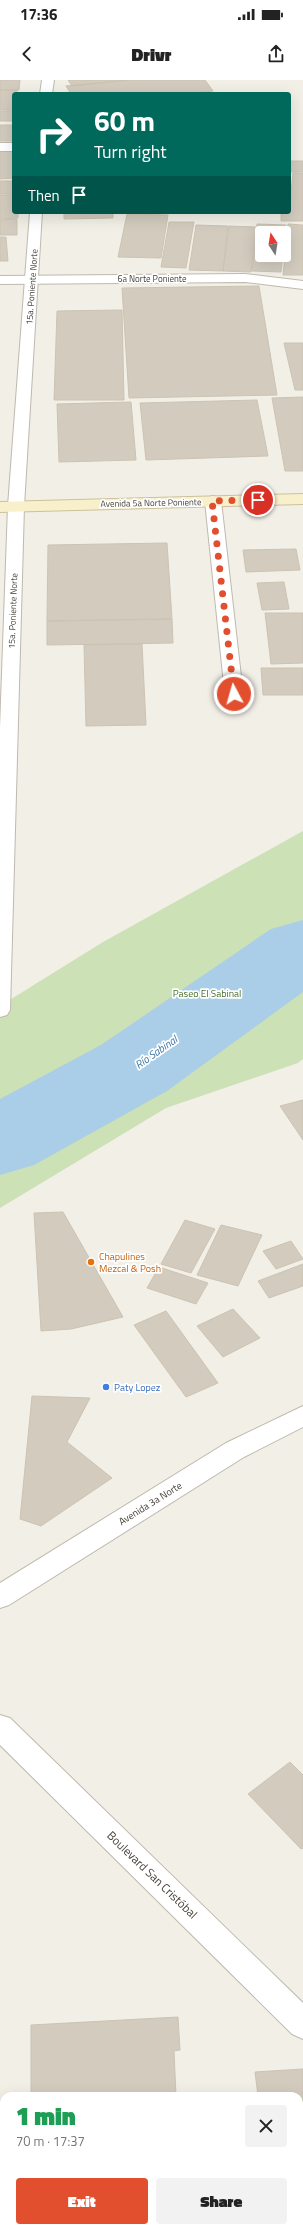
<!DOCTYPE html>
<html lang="en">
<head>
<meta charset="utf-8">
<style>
	body { margin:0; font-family:"Titillium Web",sans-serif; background:#f2f2f2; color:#222; height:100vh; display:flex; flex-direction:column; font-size:15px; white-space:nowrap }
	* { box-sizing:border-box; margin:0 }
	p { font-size:13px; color:#767676 }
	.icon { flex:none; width:22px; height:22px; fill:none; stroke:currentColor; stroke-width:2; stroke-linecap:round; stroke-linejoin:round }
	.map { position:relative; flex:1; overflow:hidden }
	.sheet { position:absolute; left:0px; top:2012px; width:303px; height:140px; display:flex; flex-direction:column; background:#fff; border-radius:12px 12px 0 0; box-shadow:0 4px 16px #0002 }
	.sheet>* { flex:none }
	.guide { position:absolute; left:12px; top:12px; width:279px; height:122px; border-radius:4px; box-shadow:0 4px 16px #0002; background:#00695c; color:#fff; overflow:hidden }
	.needle { width:26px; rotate:348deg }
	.tools { position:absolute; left:255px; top:146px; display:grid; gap:8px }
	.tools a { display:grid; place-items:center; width:36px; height:36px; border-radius:4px; background:#fff; box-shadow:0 4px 16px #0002; font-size:20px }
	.pin { position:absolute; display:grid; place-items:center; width:34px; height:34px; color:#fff; margin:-17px; border:2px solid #fff; border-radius:50%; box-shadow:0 1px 4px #0007 }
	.me { position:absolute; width:44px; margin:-22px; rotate:354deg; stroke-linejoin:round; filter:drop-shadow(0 0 3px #0008) }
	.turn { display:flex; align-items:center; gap:14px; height:84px; padding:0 16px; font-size:18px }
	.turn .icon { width:52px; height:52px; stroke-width:2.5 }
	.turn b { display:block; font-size:28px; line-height:34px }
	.then { display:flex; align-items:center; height:38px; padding:0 16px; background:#0003; gap:8px; font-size:15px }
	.round { display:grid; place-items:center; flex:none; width:42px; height:42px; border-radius:4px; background:#f2f2f2 }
	.overview { display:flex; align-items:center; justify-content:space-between; height:68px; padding:0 16px }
	h1 { font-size:24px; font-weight:800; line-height:30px; color:#1e9e55 }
	.action { display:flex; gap:8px; margin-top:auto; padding:8px 16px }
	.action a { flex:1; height:46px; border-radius:4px; background:#e14f2f; color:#fff; font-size:16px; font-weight:800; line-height:46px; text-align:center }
	.action a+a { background:#f2f2f2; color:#222 }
	.status { display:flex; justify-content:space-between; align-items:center; height:28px; padding:0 20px; background:#fff; direction:ltr }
	.status svg { height:11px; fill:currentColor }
	header { display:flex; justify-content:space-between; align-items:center; height:52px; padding:0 16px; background:#fff; font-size:18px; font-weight:800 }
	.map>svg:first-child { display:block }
	.green { fill:#cce1b5 }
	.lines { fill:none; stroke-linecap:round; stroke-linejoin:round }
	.river { fill:#aacde8; fill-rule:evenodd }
	.building { fill:#d2cbbe; stroke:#ccc3b2 }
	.service-casing { stroke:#bfb9ae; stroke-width:2 }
	.minor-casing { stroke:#bfb9ae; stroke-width:2 }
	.tertiary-casing { stroke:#bfb9ae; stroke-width:2 }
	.secondary-casing { stroke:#ccc19c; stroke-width:2 }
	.service { fill:#fff; fill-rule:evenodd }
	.minor { fill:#fff; fill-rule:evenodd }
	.tertiary { fill:#fff; fill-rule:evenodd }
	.secondary { fill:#f8efcb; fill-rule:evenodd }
	.route { stroke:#e14f2f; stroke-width:7; stroke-dasharray:0 12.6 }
	.food-dot { fill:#e8710a; stroke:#fff; stroke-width:1.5 }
	.shop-dot { fill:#3f7fe0; stroke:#fff; stroke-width:1.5 }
	.labels { text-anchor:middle; stroke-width:3.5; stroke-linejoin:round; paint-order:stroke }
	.far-street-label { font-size:9px; fill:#443f37; stroke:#fff }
	.park-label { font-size:10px; fill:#476f31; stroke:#fff }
	.food-label { font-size:10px; fill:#c56008; stroke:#fff; text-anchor:start }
	.shop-label { font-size:10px; fill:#366cbe; stroke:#fff; text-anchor:start }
	.street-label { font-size:10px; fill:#443f37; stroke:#fff }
	.water-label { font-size:11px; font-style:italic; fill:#3c75a3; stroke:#fff }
	.near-street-label { font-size:12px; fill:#443f37; stroke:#fff }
</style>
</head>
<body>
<div class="status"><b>17:36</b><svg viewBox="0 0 49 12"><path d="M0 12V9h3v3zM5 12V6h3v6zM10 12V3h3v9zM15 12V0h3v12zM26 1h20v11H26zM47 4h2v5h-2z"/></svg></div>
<header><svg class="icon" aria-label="back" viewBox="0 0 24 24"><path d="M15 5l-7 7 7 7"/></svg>Drivr<svg class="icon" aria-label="share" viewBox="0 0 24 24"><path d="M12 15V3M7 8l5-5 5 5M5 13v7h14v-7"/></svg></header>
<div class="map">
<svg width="303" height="2152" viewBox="0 0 303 2152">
	<rect width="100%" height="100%" fill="#f2efe7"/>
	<path class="green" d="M303 751V979L298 983 166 1028 0 1128V926L103 862Z"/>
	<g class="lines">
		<path class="river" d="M303 840V912L167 1011 34 1085 0 1095V1019L101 965 271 849Z"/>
	</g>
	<path class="building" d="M0 0H20L19 10H0Z
		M68 0H128L72 6Z
		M131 0H205L213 11 185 14H71L66 6Z
		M0 10H17V14H14V30H0Z
		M0 31H14V41H0Z
		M0 45H14V61H0Z
		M0 70H14V98L0 99Z
		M289 81H303V92H289Z
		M293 93H303V141H281V132H289V113H291Z
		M0 101H14V114H0Z
		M0 115H14V132H18V138L0 139Z
		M64 132H113V138L64 139Z
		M127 134 168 135 161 178 118 177Z
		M17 139V155H0V140Z
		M169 142H194L186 188 161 187Z
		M257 144 286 145 284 163V153H262V175H283L281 192 252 191Z
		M288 144 303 145V195H283Z
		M196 145 228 146 223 191 189 190Z
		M229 146 256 147 251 192 223 191Z
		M0 157H6L8 181H0Z
		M259 206 277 315 129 318 122 208Z
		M122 230 124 320H54L57 231Z
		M284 263H303V310H295Z
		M303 317V391H285L272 318Z
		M257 320 268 376 146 380 140 323Z
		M131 322 136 380 59 382 57 324Z
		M167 463 172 539 47 541 48 465Z
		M296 469 300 490 246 492 243 470Z
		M284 502 289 529 262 530 257 503Z
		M265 533H303V583L271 584Z
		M172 539 173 563 47 565V541Z
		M142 564 146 645 86 646 84 565Z
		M261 588H303V615H263Z
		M303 1020V1060L280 1026Z
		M63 1132 123 1237 71 1249 41 1251 34 1133Z
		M185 1140 215 1149 191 1193 161 1184Z
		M221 1145 262 1155 238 1206 197 1195Z
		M291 1161 303 1179 276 1189 263 1171Z
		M303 1184V1206L269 1218 258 1201Z
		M159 1187 208 1203 196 1224 147 1208Z
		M233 1229 260 1258 223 1277 197 1246Z
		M166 1231 218 1303 186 1317 134 1245Z
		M32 1316 90 1318 67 1362 112 1398 41 1446 20 1439Z
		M290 1682 303 1695V1768L301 1769 248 1714Z
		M178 1937 180 1970 174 1971 176 2016H31V1945Z
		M303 1989V2143L299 2144V2016H258L255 1992Z"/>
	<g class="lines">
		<defs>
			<path id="service" d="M213 416 219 418 221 421 243 614 240 618H228L225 614 205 421 207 418Z"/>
			<path id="minor" d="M0 63H14V71H0Z
				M245 194 303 201V209L245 202 0 204V196Z
				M303 1326V1347L244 1377 9 1525 0 1528V1503L226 1363Z
				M0 1635 10 1638 303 1923V1959L292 1954 0 1665Z"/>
			<path id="tertiary" d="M42 0H54L52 14H40Z
				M30 132H42L24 426 10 930 7 935 0 937V648L8 426Z"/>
			<path id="secondary" d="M303 414V424L0 432V422Z"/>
		</defs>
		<use href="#service" class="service-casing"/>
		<use href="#minor" class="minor-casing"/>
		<use href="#tertiary" class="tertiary-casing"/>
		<use href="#secondary" class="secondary-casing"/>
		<use href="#service" class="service"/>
		<use href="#minor" class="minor"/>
		<use href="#tertiary" class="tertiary"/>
		<use href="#secondary" class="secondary"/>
	</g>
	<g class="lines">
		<path class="route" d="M234 614 212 421 258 420"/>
	</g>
	<circle class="food-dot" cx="91" cy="1182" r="4"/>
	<circle class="shop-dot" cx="106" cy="1307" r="4"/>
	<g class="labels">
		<g class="far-street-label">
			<text x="152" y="202">6a Norte Poniente</text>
			<text transform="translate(32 207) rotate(-86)" y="3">15a. Poniente Norte</text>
			<text transform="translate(151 423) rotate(-1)" y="3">Avenida 5a Norte Poniente</text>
			<text transform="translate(13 531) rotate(-88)" y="3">15a. Poniente Norte</text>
		</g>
		<g class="park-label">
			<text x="207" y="917">Paseo El Sabinal</text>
		</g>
		<g class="food-label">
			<text x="99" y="1180">Chapulines<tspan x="99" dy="12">Mezcal &amp; Posh</tspan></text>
		</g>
		<g class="shop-label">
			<text x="114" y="1311">Paty Lopez</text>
		</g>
		<g class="street-label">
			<text transform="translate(150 1423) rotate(-32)" y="4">Avenida 3a Norte</text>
		</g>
		<g class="water-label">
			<text transform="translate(156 972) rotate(-35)" y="4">Río Sabinal</text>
		</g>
		<g class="near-street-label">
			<text transform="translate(152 1795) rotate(44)" y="4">Boulevard San Cristóbal</text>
		</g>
	</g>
</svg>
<div class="tools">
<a><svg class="needle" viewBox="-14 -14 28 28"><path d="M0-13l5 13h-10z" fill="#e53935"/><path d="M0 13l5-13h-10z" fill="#767676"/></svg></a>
</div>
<div class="pin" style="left:258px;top:420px;background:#d93025"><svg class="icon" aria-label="arrive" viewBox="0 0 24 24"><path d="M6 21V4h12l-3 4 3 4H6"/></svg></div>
<svg class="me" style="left:234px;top:614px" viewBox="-20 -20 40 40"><circle r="17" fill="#e14f2f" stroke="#fff" stroke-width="3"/><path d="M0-11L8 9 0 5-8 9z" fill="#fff"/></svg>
<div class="guide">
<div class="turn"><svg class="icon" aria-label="right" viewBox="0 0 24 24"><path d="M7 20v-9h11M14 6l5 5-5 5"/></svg><div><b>60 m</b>Turn right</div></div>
<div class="then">Then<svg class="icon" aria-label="arrive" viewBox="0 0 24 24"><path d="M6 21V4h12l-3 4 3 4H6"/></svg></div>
</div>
<section class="sheet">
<div class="overview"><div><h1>1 min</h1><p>70 m · 17:37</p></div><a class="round"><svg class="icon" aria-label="close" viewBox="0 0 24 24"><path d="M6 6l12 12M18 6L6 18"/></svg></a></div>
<div class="action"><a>Exit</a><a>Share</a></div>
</section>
</div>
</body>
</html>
